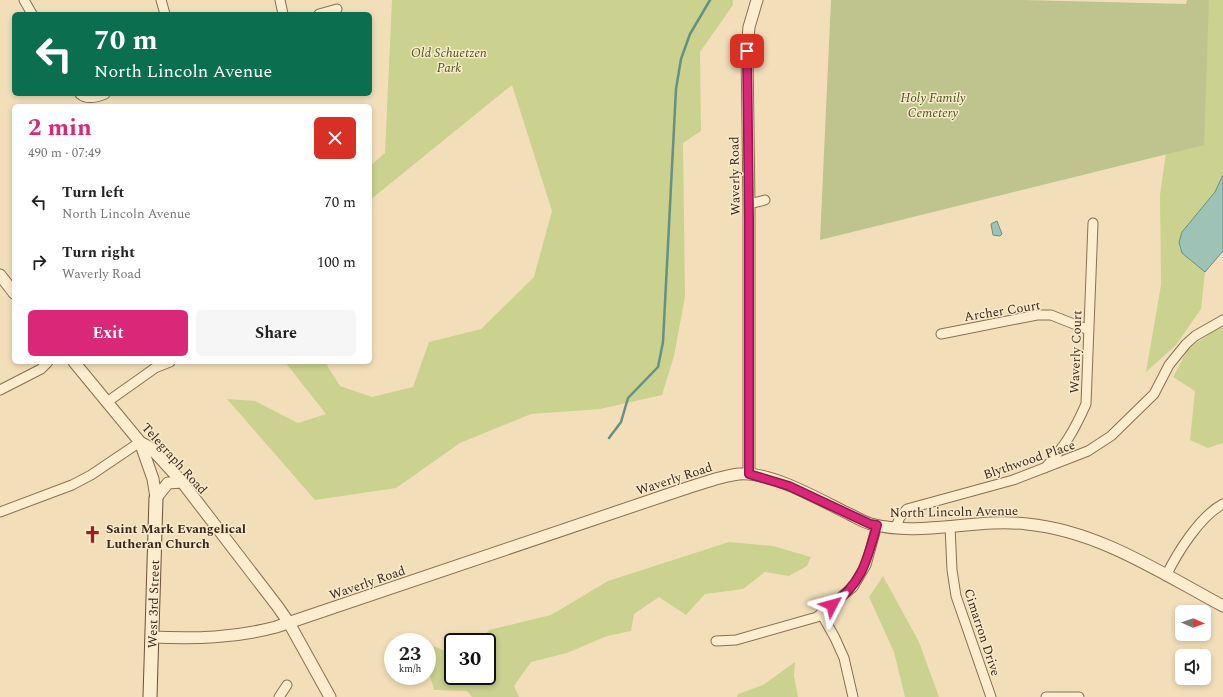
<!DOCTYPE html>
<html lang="en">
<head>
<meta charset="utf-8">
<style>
	body { margin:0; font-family:Spectral,serif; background:#f6f6f6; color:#222; height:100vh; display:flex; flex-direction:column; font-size:15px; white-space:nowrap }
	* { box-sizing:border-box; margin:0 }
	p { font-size:13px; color:#767676 }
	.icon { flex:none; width:22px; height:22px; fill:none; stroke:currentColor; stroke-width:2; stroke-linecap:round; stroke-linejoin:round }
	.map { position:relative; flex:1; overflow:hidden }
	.details { position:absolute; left:12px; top:104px; width:360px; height:260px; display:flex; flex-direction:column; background:#fff; border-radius:6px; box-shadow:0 2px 6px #0003 }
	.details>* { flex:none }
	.guide { position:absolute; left:12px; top:12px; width:360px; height:84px; border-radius:6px; box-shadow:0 2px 6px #0003; background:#0b6e4f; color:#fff; overflow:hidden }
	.needle { width:26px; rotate:92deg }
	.tools { position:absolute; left:1175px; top:605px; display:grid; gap:8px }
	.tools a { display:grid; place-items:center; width:36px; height:36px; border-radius:6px; background:#fff; box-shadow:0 2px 6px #0003; font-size:20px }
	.speed { position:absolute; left:384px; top:633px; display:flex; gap:8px; font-size:20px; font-weight:700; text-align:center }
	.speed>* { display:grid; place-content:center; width:52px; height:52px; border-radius:50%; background:#fff; box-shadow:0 2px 6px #0003; line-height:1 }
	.speed small { font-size:10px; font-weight:400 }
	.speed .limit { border:2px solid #111; border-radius:6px; background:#fff; color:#111 }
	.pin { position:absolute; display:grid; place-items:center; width:34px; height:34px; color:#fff; margin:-17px; border-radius:8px; box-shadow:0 2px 6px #0006 }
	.me { position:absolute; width:44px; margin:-22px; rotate:51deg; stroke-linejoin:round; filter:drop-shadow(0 0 3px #0008) }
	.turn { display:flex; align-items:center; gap:14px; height:84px; padding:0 16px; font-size:18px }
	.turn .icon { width:52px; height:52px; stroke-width:2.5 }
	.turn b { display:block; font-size:28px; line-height:34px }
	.round { display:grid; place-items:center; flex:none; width:42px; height:42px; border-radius:6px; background:#f6f6f6 }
	.overview { display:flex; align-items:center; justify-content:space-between; height:68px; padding:0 16px }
	h1 { font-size:24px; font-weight:700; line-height:30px; color:#db2777 }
	.action { display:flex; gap:8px; margin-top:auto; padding:8px 16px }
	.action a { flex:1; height:46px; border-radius:6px; background:#db2777; color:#fff; font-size:16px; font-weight:700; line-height:46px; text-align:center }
	.action a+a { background:#f6f6f6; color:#222 }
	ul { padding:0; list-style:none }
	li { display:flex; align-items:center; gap:12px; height:60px; padding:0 16px }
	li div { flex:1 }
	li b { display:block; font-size:15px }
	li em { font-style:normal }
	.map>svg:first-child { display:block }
	.green { fill:#cbd18e }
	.cemetery { fill:#bfc48e }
	.water { fill:#9fc2b7; stroke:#669084 }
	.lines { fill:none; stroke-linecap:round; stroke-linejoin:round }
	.stream { stroke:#669084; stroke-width:2.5 }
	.minor-casing { stroke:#8a6f53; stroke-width:11 }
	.tertiary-casing { stroke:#8a6f53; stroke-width:13 }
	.secondary-casing { stroke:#6c4f36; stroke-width:15 }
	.minor { stroke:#fcedce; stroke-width:9 }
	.tertiary { stroke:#fcedce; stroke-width:11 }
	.secondary { stroke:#fcedce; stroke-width:13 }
	.route-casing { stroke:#8e194d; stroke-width:10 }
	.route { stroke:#db2777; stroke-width:7 }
	.labels { text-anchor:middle; stroke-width:3; stroke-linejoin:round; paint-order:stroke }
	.park-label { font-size:13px; font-style:italic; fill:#4a561e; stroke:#f9eacb }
	.street-label { font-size:13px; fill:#38271a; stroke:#f9eacb }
	.poi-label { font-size:13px; font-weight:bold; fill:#38271a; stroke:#f9eacb; text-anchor:start }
</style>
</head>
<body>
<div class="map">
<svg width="1223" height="697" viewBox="0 0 1223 697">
	<rect width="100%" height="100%" fill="#f2dfba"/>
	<path class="green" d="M392 0H733V5L700 52 701 131 683 143 685 296 674 356 662 395 600 409 531 414 460 443 396 488 315 500 227 399 255 401 298 423 326 414 285 362H325L340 386 372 397 413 387 429 342 481 329 534 277 552 211 512 85 370 200V166L385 153Z
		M1206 0H1223V175L1215 192 1182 232V253L1205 272 1201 309 1176 345 1146 372 1161 285 1160 195 1167 146Z
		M1223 327V443L1208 448 1190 440 1195 391 1173 377 1188 349 1215 330Z
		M729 542 773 546 811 557 807 566 789 576 765 572 743 589 705 594 686 615 659 597 634 614 631 631 607 636 567 653 531 662 514 686 519 697H472L467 691 434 690 427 665 434 646 453 655V676H487V642H479L489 630 551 615 608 581Z
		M883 576 919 642 939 697H905L894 652 869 597Z
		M795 662 794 676 798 697H737L738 694 763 685Z"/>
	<path class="cemetery" d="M831 0H1024L1186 4 1187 0H1209L1204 145 820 240Z"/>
	<path class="water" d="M1223 175V251L1205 272 1182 253 1179 242 1182 232 1215 192Z
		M997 221 1002 234 1000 236 993 235 991 224Z"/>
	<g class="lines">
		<path class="stream" d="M609 438 621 422 628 398 658 367 663 342 676 89 681 59 690 34 710 0"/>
		<defs>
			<path id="minor" d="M24 0 32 14
				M161 0 165 14
				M280 0 283 14
				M319 14 337 9
				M80 94C87 100 98 97 105 94
				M749 204 765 200
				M941 334 1037 315H1051L1089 330
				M0 390 41 369 48 362
				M107 402 155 368 170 362
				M1045 468C1065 446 1074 431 1086 404L1093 223
				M0 512 72 485 91 475 140 442
				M950 526 952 570 956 596 991 697
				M896 527 900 517 907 509 1013 480 1088 451 1111 436 1154 394 1169 365 1186 344 1195 336 1223 320
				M1166 576C1177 553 1200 516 1223 504
				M821 613 835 638 844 658 853 697
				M716 641 736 640 817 617 853 587 866 565 877 525
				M279 697 287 685
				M1046 697H1079"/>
			<path id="tertiary" d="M0 275 14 293
				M74 362 140 442 151 448 182 482 278 607 289 623 330 697
				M140 442 153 479 156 498
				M749 474V204L747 51 749 27 757 0
				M156 498 168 483 182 482
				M152 637C195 639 235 638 276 627L684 489C701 484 720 476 739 474 771 471 820 500 849 514 856 517 863 522 871 524 920 537 976 518 1027 524 1099 531 1161 573 1223 606"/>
			<g id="secondary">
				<path id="s1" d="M150 697 156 498"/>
			</g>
		</defs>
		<use href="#minor" class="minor-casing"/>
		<use href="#tertiary" class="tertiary-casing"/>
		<use href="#secondary" class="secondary-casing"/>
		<use href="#minor" class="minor"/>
		<use href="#tertiary" class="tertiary"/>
		<use href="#secondary" class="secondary"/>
	</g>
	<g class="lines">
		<defs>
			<path id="route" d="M747 51 749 220V474L789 486 870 524 877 525C867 560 863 582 832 605"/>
		</defs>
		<use href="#route" class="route-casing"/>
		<use href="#route" class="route"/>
	</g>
	<defs>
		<symbol id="church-bare" viewBox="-9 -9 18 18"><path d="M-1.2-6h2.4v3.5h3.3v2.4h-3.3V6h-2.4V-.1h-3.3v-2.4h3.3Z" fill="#9f1d22" stroke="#f9eacb" stroke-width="2.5" paint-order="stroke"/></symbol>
	</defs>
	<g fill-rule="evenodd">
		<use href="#church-bare" x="80" y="522" width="25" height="25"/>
	</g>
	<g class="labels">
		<g class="park-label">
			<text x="449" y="57">Old Schuetzen<tspan x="449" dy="15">Park</tspan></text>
			<text x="933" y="102">Holy Family<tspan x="933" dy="15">Cemetery</tspan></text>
		</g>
		<g class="street-label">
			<text transform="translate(734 176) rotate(-91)" y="5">Waverly Road</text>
			<text transform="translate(1002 310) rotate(-9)" y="5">Archer Court</text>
			<text transform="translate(1075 352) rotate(-88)" y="5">Waverly Court</text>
			<text transform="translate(175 458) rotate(48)" y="5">Telegraph Road</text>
			<text transform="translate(1029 459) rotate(-19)" y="5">Blythwood Place</text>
			<text transform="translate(674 478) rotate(-18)" y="5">Waverly Road</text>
			<text transform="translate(954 511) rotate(-1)" y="5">North Lincoln Avenue</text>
			<text transform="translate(367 582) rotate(-19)" y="5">Waverly Road</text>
			<text dy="5" stroke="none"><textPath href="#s1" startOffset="93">West 3rd Street</textPath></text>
			<text transform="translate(983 632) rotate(72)" y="5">Cimarron Drive</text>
		</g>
		<g class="poi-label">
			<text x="106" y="533">Saint Mark Evangelical<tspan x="106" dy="15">Lutheran Church</tspan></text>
		</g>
	</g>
</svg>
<div class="tools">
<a><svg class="needle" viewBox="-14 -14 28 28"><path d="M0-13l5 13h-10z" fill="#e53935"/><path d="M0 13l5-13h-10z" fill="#767676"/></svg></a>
<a><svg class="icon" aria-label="sound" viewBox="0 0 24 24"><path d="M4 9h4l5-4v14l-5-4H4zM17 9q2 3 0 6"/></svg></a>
</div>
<div class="speed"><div>23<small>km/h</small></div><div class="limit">30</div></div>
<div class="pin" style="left:747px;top:51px;background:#d93025"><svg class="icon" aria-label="arrive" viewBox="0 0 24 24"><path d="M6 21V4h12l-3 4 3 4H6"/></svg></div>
<svg class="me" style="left:832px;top:605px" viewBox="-20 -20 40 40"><path d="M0-17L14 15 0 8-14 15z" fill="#db2777" stroke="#fff" stroke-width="4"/></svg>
<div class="guide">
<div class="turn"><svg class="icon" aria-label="left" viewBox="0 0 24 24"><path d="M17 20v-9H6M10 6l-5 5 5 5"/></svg><div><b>70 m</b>North Lincoln Avenue</div></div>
</div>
<section class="details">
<div class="overview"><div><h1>2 min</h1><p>490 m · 07:49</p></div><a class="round" style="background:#d93025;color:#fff"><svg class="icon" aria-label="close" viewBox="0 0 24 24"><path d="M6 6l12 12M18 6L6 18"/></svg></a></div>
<ul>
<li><svg class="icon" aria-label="left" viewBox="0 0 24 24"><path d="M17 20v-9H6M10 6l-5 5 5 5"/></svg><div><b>Turn left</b><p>North Lincoln Avenue</p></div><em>70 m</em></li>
<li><svg class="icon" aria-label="right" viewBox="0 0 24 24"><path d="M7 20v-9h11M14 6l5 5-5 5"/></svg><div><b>Turn right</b><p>Waverly Road</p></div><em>100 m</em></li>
</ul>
<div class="action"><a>Exit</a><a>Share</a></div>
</section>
</div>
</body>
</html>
